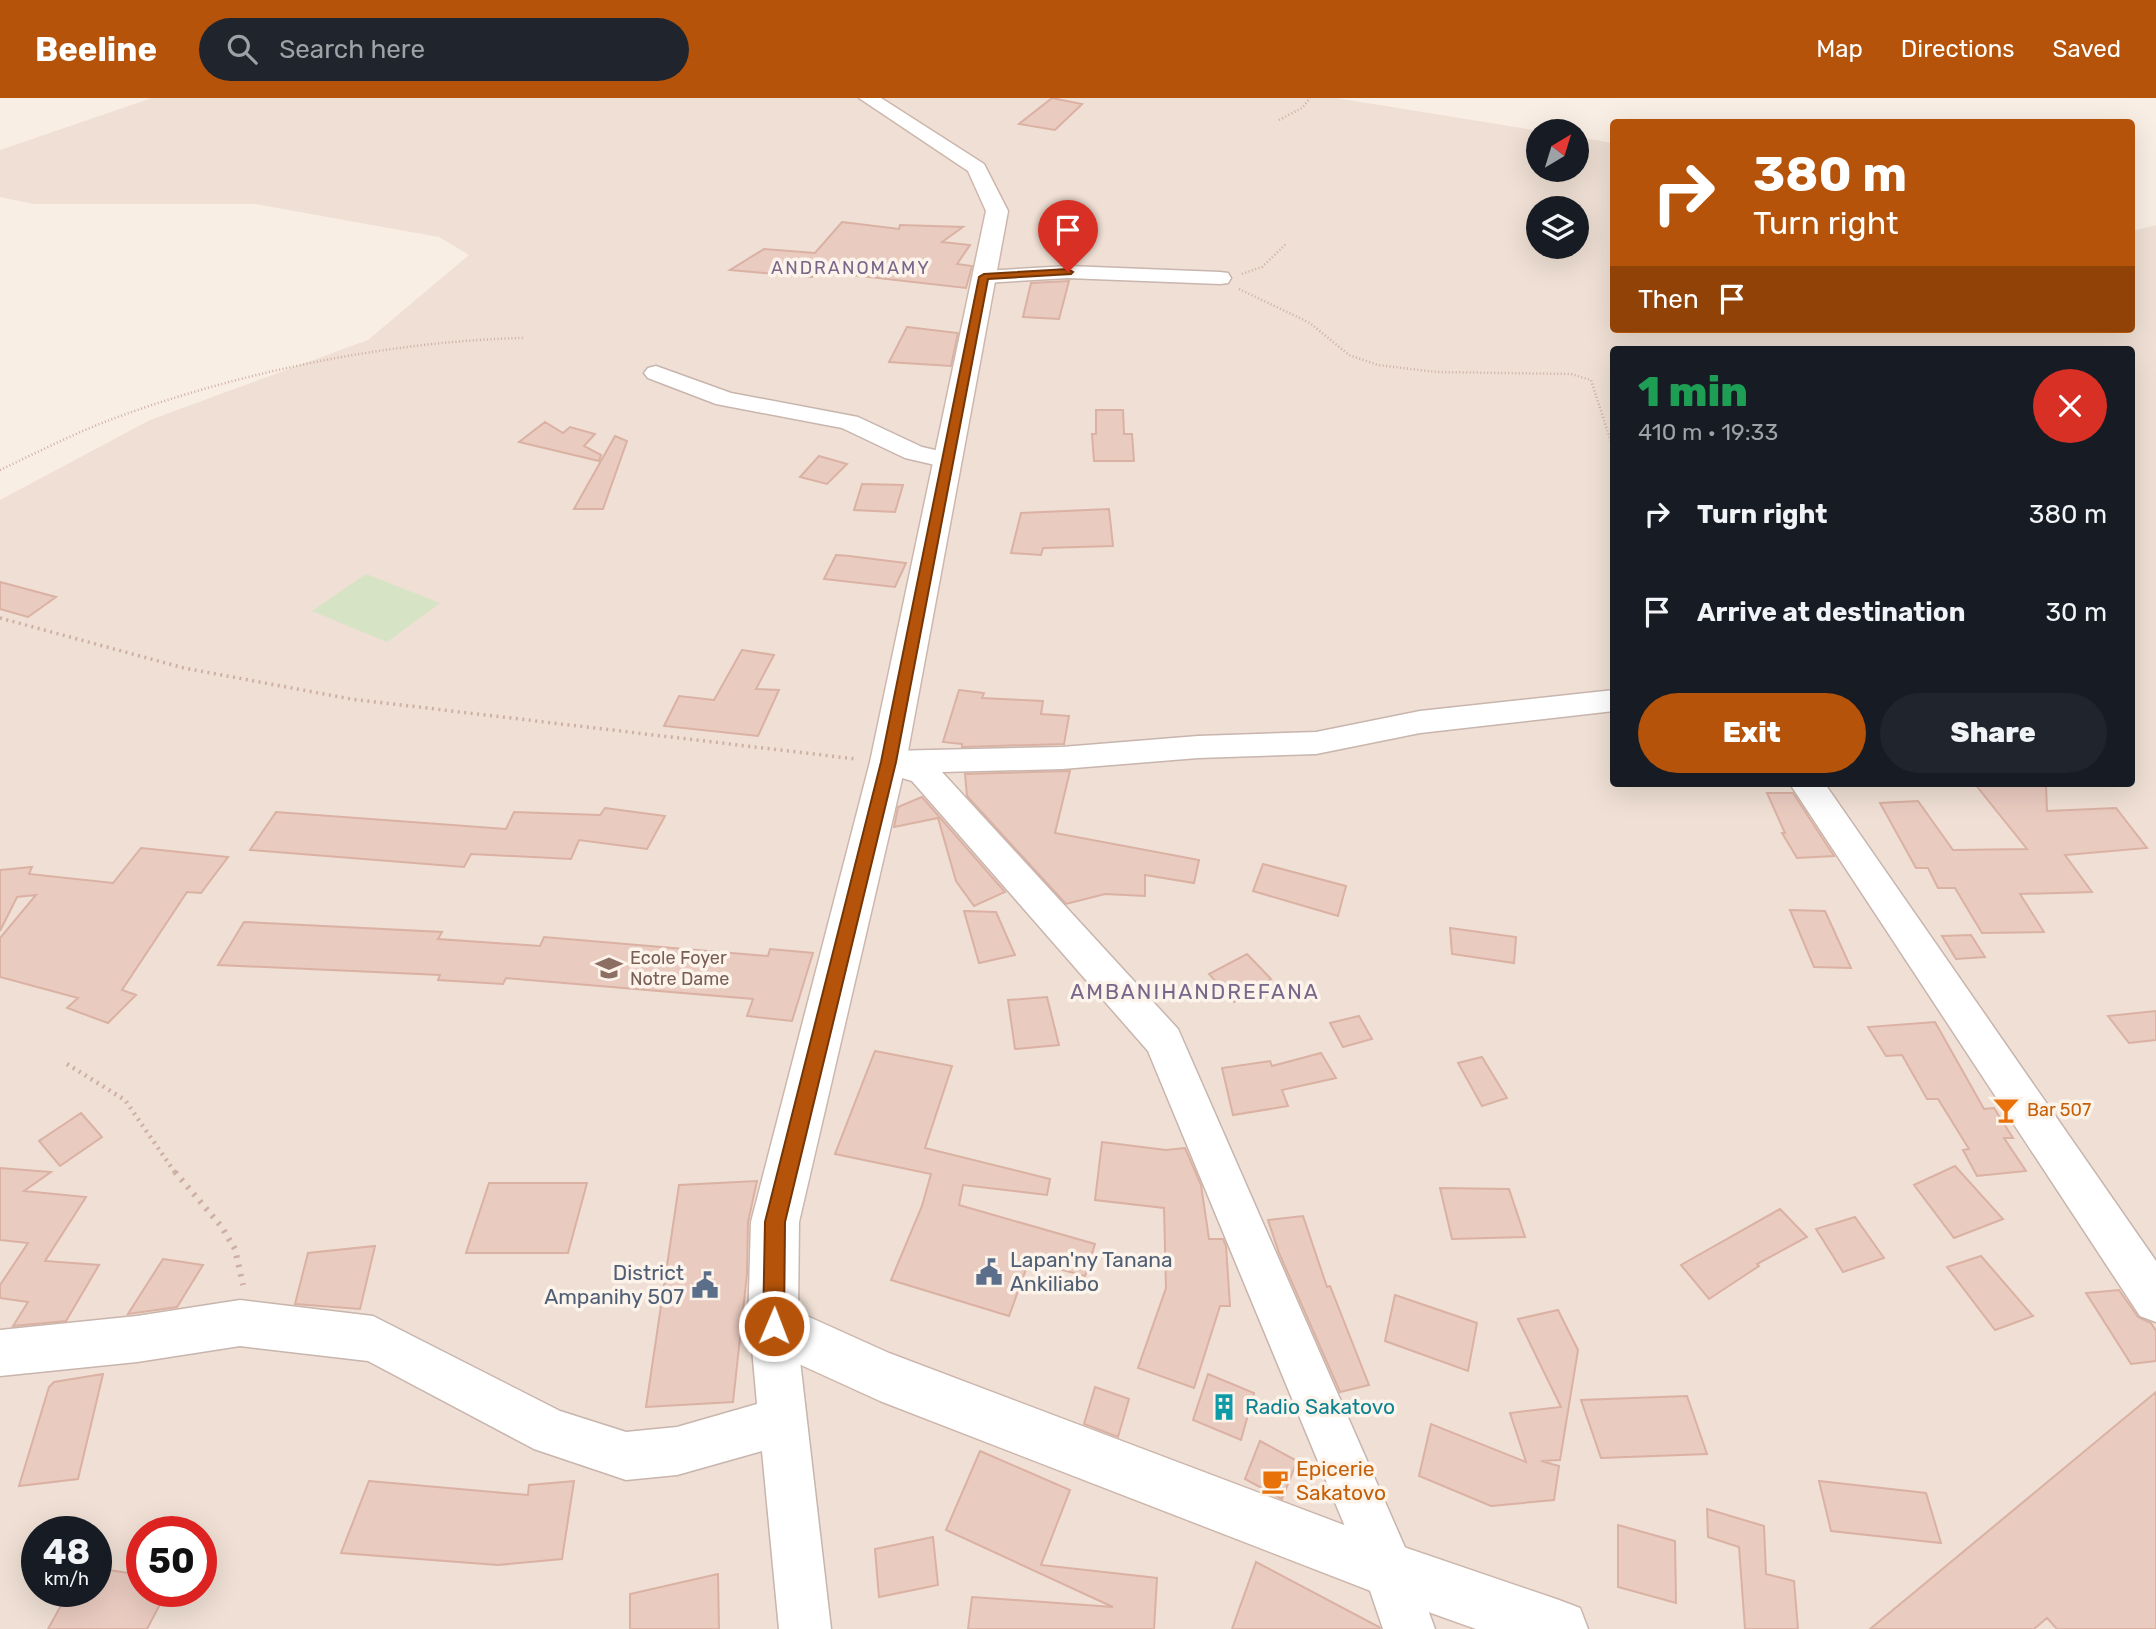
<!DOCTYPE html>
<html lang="en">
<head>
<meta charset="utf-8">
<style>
	body { margin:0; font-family:Rubik,sans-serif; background:#20242c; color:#f1f3f6; height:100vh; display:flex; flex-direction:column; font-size:26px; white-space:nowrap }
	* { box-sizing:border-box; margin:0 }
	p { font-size:23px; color:#9ea1a6 }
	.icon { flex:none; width:38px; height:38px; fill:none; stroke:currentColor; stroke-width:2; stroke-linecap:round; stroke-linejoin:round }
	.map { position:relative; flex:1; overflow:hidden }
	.details { position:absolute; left:1610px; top:248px; width:525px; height:441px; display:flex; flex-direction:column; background:#171b24; border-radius:7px; box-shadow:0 7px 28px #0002 }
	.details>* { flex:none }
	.banner { position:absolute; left:1610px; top:21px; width:525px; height:214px; border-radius:7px; box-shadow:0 7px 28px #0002; background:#b45309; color:#fff; overflow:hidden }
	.needle { width:46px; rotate:38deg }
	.fabs { position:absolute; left:1526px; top:21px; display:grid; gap:14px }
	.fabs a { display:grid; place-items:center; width:63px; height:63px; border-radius:50%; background:#171b24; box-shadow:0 7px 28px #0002; font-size:35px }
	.speed { position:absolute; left:21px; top:1418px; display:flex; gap:14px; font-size:35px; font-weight:700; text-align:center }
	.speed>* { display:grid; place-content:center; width:91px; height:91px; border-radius:50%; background:#171b24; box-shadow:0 7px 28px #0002; line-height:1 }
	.speed small { font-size:18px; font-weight:400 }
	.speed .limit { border:10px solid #d22; background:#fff; color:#111 }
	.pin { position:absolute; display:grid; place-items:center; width:60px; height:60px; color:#fff; margin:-72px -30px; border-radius:50% 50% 50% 0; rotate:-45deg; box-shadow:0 0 7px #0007 }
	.pin .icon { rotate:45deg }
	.me { position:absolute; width:77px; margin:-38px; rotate:1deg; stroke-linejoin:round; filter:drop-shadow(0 0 5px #0008) }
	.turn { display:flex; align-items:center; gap:24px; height:147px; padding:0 28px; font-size:32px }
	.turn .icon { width:91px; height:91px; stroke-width:2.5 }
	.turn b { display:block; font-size:49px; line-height:60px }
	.then { display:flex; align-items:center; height:66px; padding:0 28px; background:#0003; gap:14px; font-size:26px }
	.round { display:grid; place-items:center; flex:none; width:74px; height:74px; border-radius:37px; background:#20242c }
	.head { display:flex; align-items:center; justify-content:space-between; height:119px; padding:0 28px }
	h1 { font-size:42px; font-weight:800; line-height:52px; color:#1e9e55 }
	.primary-button { display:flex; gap:14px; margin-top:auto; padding:14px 28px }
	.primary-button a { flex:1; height:80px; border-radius:42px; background:#b45309; color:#fff; font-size:28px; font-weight:800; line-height:80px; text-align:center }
	.primary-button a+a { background:#20242c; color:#f1f3f6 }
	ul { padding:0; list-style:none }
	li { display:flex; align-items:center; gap:21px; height:98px; padding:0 28px }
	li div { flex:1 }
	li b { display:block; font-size:26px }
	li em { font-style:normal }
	header { display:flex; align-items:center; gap:42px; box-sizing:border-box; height:98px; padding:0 35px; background:#b45309; color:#fff }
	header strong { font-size:33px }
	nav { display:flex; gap:38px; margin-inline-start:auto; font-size:24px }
	.search { width:490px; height:63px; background:#20242c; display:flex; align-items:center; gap:18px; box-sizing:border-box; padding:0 24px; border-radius:38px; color:#9ea1a6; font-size:26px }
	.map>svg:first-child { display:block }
	.residential { fill:#efdfd4; fill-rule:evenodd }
	.green { fill:#d6e4c5 }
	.building { fill:#eacbc0; stroke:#dab1a3; stroke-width:2 }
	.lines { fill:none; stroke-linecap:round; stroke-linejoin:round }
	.street-casing { stroke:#c8b5ad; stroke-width:3 }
	.secondary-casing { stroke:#cdb7ad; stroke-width:3 }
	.path-far3 { stroke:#ceafa4; stroke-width:2.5; stroke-dasharray:1 2.5; stroke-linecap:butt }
	.path-far2 { stroke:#ceafa4; stroke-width:3.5; stroke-dasharray:2 4.5; stroke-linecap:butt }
	.path-far1 { stroke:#ceafa4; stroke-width:4.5; stroke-dasharray:2 5; stroke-linecap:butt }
	.path { stroke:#ceafa4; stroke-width:6; stroke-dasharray:2.5 7; stroke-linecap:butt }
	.street { fill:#fff; fill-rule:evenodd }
	.secondary { fill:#fff; fill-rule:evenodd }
	.route { fill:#b45309; stroke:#753606; stroke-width:2 }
	.labels { text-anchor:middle; stroke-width:7; stroke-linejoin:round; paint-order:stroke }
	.far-quarter-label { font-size:18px; letter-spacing:2px; fill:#79668a; stroke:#fcf3ea }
	.education-label { font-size:18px; fill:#785e54; stroke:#fcf3ea; text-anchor:start }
	.food-label { font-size:18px; fill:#c56008; stroke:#fcf3ea; text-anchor:start }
	.quarter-label { font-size:21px; letter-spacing:2px; fill:#79668a; stroke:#fcf3ea }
	.near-service-label { font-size:21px; fill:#4e5e75; stroke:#fcf3ea; text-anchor:start }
	.near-culture-label { font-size:21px; fill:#0d838f; stroke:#fcf3ea; text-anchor:start }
	.near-food-label { font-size:21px; fill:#c56008; stroke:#fcf3ea; text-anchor:start }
</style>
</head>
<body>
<header>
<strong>Beeline</strong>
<div class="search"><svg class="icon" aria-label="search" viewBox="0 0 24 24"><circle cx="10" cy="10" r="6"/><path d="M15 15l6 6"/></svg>Search here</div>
<nav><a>Map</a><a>Directions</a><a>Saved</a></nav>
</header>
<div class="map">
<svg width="2156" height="1531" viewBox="0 0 2156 1531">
	<rect width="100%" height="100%" fill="#f9eee4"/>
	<path class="residential" d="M152 0H1336L1540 33 1538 72H1577V39L1613 45 1614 231H2132V133L2156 127V1531H0V402L150 322 368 242 469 157 439 139 255 106H34L0 99V52ZM1538 110H1577V149H1538ZM1614 252H2132V686H1614ZM37 1433H96V1493H37ZM142 1433H201V1493H142Z"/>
	<path class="green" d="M366 476 440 505 387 544 312 513Z"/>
	<path class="building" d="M1052 0 1082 6 1055 32 1019 26Z
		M842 124 899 131 900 127 963 129 942 144 970 147 957 166 972 168 966 190 816 173 812 179 730 172 764 151 815 155Z
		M1069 183 1059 221 1023 219 1031 185Z
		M907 229 958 235 951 268 889 264Z
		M1096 312H1123L1124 336H1132L1134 363H1094L1092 336H1096Z
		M545 324 563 335 570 329 595 336 584 348 601 357 599 363 519 344Z
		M615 338 627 343 603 411H574Z
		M819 358 847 366 827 386 800 379Z
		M862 386 903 387 895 414 854 412Z
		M1109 411 1113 448 1043 450 1041 457 1011 455 1021 415Z
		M836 457 849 458 906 465 895 489 824 481Z
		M0 484 56 499 28 519 0 511Z
		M742 552 774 557 756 591 779 592 758 638 664 628 679 598 714 602Z
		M959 592 984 595 982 600 1043 603 1041 616 1069 618 1064 646 962 649V646L943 644Z
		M1070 673 1055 735 1199 762 1194 785 1145 777V798L1105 796 1066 806 967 698 965 676Z
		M1975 686H2046L2047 713 2116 710 2147 750 2065 757 2092 794 2020 796 2044 834 1982 835 1955 790H1938L1928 770H1916L1880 705 1918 703 1953 752 2027 751Z
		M1767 695H1793L1834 758 1797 760 1782 735H1785Z
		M922 699 1005 794 974 808 956 783 938 720 894 729 898 709Z
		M605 710 665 718 647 751 579 742 571 761 471 756 464 769 250 752 276 714 506 731 514 714 600 717Z
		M141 750 228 759 201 795 187 794 122 892 136 897 108 925 67 910 78 900 0 879V840L36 797 17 799 0 833V772L32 769 29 776 113 785Z
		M1263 766 1346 788 1338 818 1253 793Z
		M1790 812 1825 813 1851 870 1814 869Z
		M964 813 996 814 1015 857 979 865Z
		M244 824 442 834 438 841 540 848 544 839 768 858 770 851 813 855 792 923 747 918 753 901 506 880 503 886 438 882 440 877 218 867Z
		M1450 830 1516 839 1514 865 1452 856Z
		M1971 837 1985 859 1956 861 1942 838Z
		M1247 856 1271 881 1234 904 1209 876Z
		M1047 899 1059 947 1015 951 1008 902Z
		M2156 913V942L2129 945 2108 918Z
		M1359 918 1372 941 1343 949 1330 925Z
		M1935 924 1984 1011 1994 1010 2013 1040H2004L2026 1073 1977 1078 1963 1052 1969 1051 1938 1001H1927L1902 957 1886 958 1868 929Z
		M875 953 952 968 925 1050 1050 1081 1047 1097 963 1087 959 1107 1095 1146 1085 1178 1029 1163 1009 1218 891 1182 922 1108 931 1076 835 1056Z
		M1321 955 1336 980 1282 992 1288 1008 1233 1017 1222 970 1270 963 1272 968Z
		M1482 959 1507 1000 1482 1008 1458 965Z
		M81 1015 102 1039 60 1068 39 1043Z
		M1102 1044 1166 1052 1185 1050 1201 1087 1209 1141H1223L1226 1148 1230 1208H1220L1194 1290 1138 1270 1166 1190 1164 1110 1095 1102Z
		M1955 1068 2003 1121 1954 1140 1914 1087Z
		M0 1070 51 1074 24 1093 86 1099 45 1163 99 1167 66 1223 13 1228 28 1204 0 1200V1187L28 1145 0 1142Z
		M757 1083 748 1124 747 1176 733 1304 646 1309 679 1087Z
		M489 1085H587L568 1155H466Z
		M1440 1090 1509 1091 1525 1139 1452 1141Z
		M1780 1111 1807 1139 1757 1166 1759 1168 1709 1201 1681 1167Z
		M1303 1118 1327 1189 1330 1188 1369 1287 1340 1294 1279 1155 1268 1122Z
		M1855 1119 1884 1160 1843 1174 1816 1131Z
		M375 1148 360 1211 295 1206 308 1155Z
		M1981 1158 2033 1218 1995 1232 1947 1169Z
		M163 1161 203 1167 177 1209 128 1216Z
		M2119 1192 2138 1219 2151 1225 2156 1233V1263L2131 1266 2086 1195Z
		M1395 1197 1477 1225 1468 1273 1385 1243Z
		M1558 1212 1578 1252 1560 1362 1541 1363 1559 1368 1554 1402 1491 1408 1419 1378 1431 1326 1526 1364 1510 1315 1561 1309 1518 1221Z
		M103 1276 78 1381 19 1388 49 1289 54 1284Z
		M1208 1276 1254 1295 1241 1342 1193 1322Z
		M1095 1289 1129 1301 1118 1339 1084 1326Z
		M2156 1294V1531H2057L2047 1520 2034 1531H1870Z
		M1687 1298 1707 1356 1601 1360 1581 1302Z
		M1260 1343 1297 1363 1282 1401 1245 1381Z
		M980 1353 1070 1392 1041 1467 1157 1480 1154 1531H968L972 1499 1113 1509 946 1432Z
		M369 1383 528 1397 529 1387 574 1383 562 1461 498 1467 341 1455Z
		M1819 1383 1926 1395 1941 1445 1831 1433Z
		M1707 1411 1764 1428 1766 1476 1794 1483 1798 1531H1745L1739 1449 1708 1439Z
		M1618 1427 1675 1443 1676 1505 1618 1489Z
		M933 1439 938 1487 879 1499 875 1451Z
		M1256 1464 1379 1529 1380 1531H1232Z
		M96 1470 142 1477V1493H167L147 1531H48L69 1493H96Z
		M718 1476 719 1531H630V1496Z"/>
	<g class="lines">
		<defs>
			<path id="street" d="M1068 168 1220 174 1228 175 1231 180 1228 185 1220 186 1068 180 984 185 976 184 973 179 976 174 984 173Z
				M656 268 731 295 858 319 922 349 957 357 961 362 957 367 948 370 905 360 842 330 716 306 648 280 644 275 648 270Z
				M1614 592V613L1420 635 1316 656 1198 660 1062 671 942 674 1178 931 1407 1454 1435 1531H1383L1363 1472 1148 953 912 683 876 672 872 664 876 656 888 653 1062 649 1198 638 1316 634 1420 613Z
				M1790 686H1825L2156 1163V1224L2140 1218Z
				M240 1202 373 1218 560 1313 626 1334 677 1329 757 1306 750 1228 757 1212 773 1205 789 1212 796 1228 831 1531H779L762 1353 677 1377 626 1382 534 1351 368 1263 240 1248 137 1264 0 1278V1232L137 1218Z"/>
			<path id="secondary" d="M859 0H881L984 66 1008 113 906 664 799 1124 798 1214 889 1255 1389 1444 1559 1502 1580 1510 1588 1531H1476L1389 1500 880 1303 755 1246 748 1228 751 1124 870 664 986 113 968 73Z"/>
		</defs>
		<use href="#street" class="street-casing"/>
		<use href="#secondary" class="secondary-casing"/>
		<path class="path-far3" d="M1279 22 1302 10 1310 0
			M1242 176 1262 169 1286 146
			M1239 191 1310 225 1349 257 1378 267 1436 274 1571 276 1591 282 1614 353
			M0 372C34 356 67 339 102 325 229 276 387 243 523 240"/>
		<path class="path-far2" d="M0 520 184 570 351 601 856 661"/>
		<path class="path-far1" d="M67 966 125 1002 176 1076"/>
		<path class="path" d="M175 1074 221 1128 235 1151 243 1187"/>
		<use href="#street" class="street"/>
		<use href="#secondary" class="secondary"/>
	</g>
	<path class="route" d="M1068 171 1073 174 1071 176 988 181 896 664 785 1124 784 1228 781 1235 774 1238 766 1235 763 1228 765 1124 881 664 979 179 984 176Z"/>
	<defs>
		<symbol id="school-bare" viewBox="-9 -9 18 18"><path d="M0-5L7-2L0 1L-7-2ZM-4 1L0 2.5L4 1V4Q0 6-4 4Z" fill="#8d6e63" stroke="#fcf3ea" stroke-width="2.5" paint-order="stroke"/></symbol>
		<symbol id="bar-bare" viewBox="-9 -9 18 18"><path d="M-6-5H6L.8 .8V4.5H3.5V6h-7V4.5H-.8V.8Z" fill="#e8710a" stroke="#fcf3ea" stroke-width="2.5" paint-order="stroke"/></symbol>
		<symbol id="civic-bare" viewBox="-9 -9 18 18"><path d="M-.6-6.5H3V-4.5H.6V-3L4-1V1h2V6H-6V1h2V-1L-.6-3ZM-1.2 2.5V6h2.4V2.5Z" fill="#5c6f8a" stroke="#fcf3ea" stroke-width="2.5" paint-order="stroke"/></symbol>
		<symbol id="building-bare" viewBox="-9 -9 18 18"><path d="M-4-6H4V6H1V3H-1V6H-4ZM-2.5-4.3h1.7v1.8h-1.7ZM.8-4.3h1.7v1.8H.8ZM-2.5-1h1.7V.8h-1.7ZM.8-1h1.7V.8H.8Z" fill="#0f9aa8" stroke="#fcf3ea" stroke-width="2.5" paint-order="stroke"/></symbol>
		<symbol id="cafe-bare" viewBox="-9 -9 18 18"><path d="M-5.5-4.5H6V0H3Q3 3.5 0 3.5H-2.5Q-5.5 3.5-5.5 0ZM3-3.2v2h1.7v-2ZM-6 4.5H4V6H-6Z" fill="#e8710a" stroke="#fcf3ea" stroke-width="2.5" paint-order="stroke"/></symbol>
	</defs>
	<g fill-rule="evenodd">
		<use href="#school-bare" x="590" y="851" width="38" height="38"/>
		<use href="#bar-bare" x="1987" y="993" width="38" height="38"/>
		<use href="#civic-bare" x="970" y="1155" width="38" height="38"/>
		<use href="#civic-bare" x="686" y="1168" width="38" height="38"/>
		<use href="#building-bare" x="1205" y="1290" width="38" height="38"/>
		<use href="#cafe-bare" x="1256" y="1364" width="38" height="38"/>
	</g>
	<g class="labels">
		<g class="far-quarter-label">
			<text x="851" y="176">ANDRANOMAMY</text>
		</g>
		<g class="education-label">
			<text x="630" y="866">Ecole Foyer<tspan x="630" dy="21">Notre Dame</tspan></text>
		</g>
		<g class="food-label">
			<text x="2027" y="1018">Bar 507</text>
		</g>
		<g class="quarter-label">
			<text x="1195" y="901">AMBANIHANDREFANA</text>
		</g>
		<g class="near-service-label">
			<text x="1010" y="1169">Lapan'ny Tanana<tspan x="1010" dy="24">Ankiliabo</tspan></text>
			<text x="684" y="1182" text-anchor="end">District<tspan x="684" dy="24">Ampanihy 507</tspan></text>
		</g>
		<g class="near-culture-label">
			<text x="1245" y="1316">Radio Sakatovo</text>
		</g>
		<g class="near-food-label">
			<text x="1296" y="1378">Epicerie<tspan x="1296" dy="24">Sakatovo</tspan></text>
		</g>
	</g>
</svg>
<div class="fabs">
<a><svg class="needle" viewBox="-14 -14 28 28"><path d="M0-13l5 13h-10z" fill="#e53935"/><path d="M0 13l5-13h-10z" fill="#9ea1a6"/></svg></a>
<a><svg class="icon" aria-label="layers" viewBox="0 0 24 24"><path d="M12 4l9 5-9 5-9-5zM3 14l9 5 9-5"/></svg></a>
</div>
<div class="speed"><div>48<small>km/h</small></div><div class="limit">50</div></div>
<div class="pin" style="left:1068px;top:174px;background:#d93025"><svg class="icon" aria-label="arrive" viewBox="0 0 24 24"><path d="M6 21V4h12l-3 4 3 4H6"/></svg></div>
<svg class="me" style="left:774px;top:1228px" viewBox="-20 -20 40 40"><circle r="17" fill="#b45309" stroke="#fff" stroke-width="3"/><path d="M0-11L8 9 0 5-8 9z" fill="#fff"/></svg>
<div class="banner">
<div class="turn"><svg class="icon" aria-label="right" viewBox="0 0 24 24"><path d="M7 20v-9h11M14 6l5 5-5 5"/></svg><div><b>380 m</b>Turn right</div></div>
<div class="then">Then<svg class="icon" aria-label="arrive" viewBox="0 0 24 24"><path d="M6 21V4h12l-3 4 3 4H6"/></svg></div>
</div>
<section class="details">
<div class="head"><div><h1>1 min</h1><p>410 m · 19:33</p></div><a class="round" style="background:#d93025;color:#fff"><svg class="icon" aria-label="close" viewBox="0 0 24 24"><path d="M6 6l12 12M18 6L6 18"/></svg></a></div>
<ul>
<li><svg class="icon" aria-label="right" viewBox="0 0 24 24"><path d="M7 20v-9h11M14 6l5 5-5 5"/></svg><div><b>Turn right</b></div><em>380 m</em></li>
<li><svg class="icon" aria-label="arrive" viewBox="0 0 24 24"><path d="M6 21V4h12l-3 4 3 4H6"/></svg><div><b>Arrive at destination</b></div><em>30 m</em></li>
</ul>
<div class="primary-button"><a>Exit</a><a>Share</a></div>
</section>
</div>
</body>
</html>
